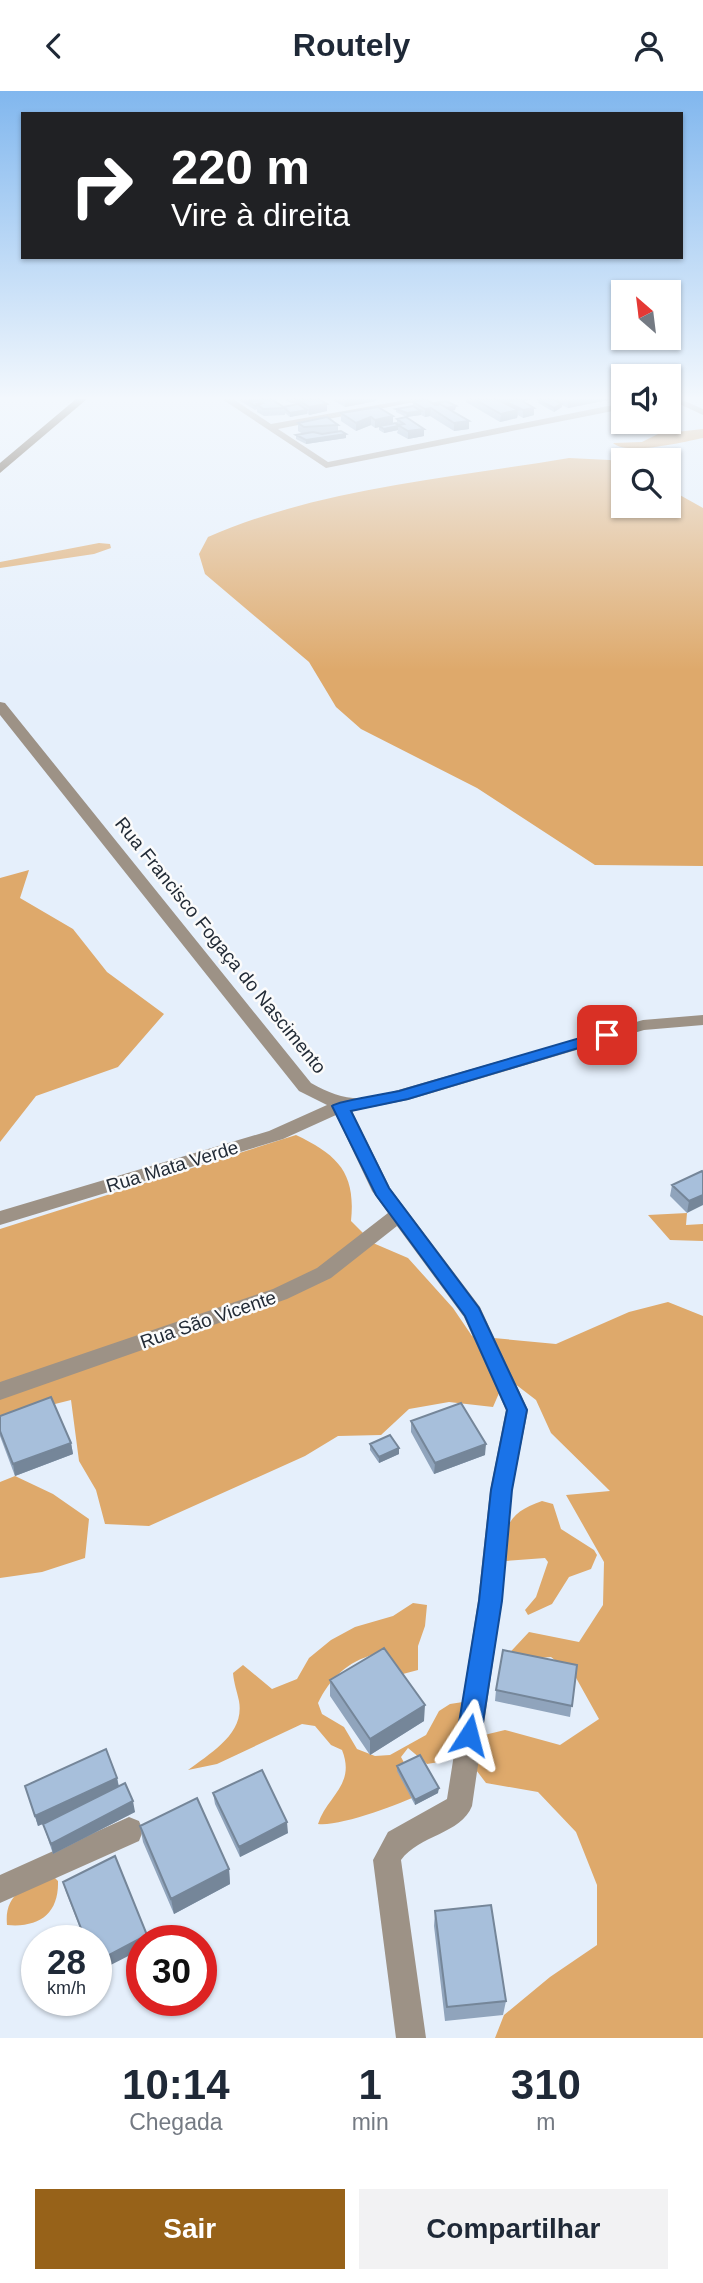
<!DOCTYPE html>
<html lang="pt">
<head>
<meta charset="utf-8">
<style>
	body { margin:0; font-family:Arial,sans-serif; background:#f2f2f3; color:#1f2937; height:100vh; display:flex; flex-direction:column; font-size:26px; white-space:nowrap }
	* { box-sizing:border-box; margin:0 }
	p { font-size:23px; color:#747a83 }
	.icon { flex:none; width:38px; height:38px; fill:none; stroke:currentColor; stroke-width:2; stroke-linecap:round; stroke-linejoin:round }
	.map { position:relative; height:1947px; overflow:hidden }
	.details { display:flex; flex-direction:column; background:#fff; flex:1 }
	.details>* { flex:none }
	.top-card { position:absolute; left:21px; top:21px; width:662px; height:147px; border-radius:0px; box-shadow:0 2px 5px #0004; background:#202124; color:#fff; overflow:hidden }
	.needle { width:46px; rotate:332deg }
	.buttons { position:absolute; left:611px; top:189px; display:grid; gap:14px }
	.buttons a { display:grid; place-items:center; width:70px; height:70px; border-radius:0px; background:#fff; box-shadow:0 2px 5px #0004; font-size:35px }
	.speed { position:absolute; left:21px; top:1834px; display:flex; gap:14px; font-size:35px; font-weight:700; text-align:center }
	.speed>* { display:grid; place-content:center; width:91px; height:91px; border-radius:50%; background:#fff; box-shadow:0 2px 5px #0004; line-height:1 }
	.speed small { font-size:18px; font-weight:400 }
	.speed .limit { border:10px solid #d22; background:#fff; color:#111 }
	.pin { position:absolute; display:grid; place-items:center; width:60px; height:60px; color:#fff; margin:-30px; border-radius:14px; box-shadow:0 4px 10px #0006 }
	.me { position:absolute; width:77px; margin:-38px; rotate:9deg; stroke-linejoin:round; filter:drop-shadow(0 0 5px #0008) }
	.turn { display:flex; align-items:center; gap:24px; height:147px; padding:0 35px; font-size:32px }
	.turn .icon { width:91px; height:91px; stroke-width:2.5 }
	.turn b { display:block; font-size:49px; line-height:60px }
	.eta { display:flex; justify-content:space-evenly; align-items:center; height:119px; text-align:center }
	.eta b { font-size:42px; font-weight:600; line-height:49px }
	.action { display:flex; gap:14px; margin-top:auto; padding:14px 35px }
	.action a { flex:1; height:80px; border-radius:0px; background:#976219; color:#fff; font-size:28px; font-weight:600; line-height:80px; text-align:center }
	.action a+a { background:#f2f2f3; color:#1f2937 }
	header { display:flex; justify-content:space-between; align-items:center; height:91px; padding:0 35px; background:#fff; font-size:32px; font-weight:600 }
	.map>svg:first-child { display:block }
	.forest { fill:#dea96b }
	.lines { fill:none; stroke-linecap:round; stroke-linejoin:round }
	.street { fill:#9d9286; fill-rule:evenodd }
	.highway { fill:#422e15; fill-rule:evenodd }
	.wall { fill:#90a4bc }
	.shaded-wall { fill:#758699 }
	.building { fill:#a7bfdb; stroke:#758699; stroke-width:2 }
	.route { fill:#1a73e8; stroke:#114b97; stroke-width:2 }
	.labels { text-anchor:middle; stroke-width:5; stroke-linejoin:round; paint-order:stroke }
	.street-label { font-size:19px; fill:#222b36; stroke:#fbfbfb }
</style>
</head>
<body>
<header><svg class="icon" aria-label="back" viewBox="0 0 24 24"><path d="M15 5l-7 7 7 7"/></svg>Routely<svg class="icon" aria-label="person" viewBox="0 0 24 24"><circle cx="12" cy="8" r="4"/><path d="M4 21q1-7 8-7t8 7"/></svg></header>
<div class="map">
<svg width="703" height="1947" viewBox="0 0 703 1947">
	<rect width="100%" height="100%" fill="#e5effb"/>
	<path class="forest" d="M703 338V347C683 351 627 365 613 352L642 351 658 343Z
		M569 367 610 369 623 374V415H668L669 398 703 417V775L595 774 477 697 361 638 336 616 309 571 205 483 199 463 208 446C317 398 451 387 569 367Z
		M99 452 110 453 111 457 94 463 0 477V471Z
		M29 779 20 807 73 838 107 881 164 923 118 976 36 1005 0 1051V787Z
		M296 1044C338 1064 356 1082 351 1130L373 1152 408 1167 453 1217 472 1245 556 1253 629 1221 668 1211 703 1225V1947H495L504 1924 550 1886 597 1854V1794L576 1741 538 1701 486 1692 455 1651 505 1639 560 1654 599 1628 575 1585 551 1566 502 1570 529 1541 579 1551 603 1514 604 1471 566 1404 610 1400 551 1342 536 1309 506 1286 493 1316 449 1311 409 1318 381 1344 338 1345 305 1365 149 1435 105 1433 96 1399 79 1370 71 1309 35 1318 0 1334V1138Z
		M687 1122 686 1134 703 1133V1150L670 1149 648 1124Z
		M15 1385 53 1403 89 1428 85 1467 42 1481 0 1487V1391Z
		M542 1410 553 1413 561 1438 594 1459 597 1464 591 1478 569 1486 552 1513 528 1524 525 1519 536 1506 548 1471 545 1467 505 1470C502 1436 509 1421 542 1410Z
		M413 1512 427 1514 425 1535 418 1555V1579L399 1584 375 1563C347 1571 330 1587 318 1612L322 1623 344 1636 357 1658 375 1665 390 1664 426 1644 439 1620 450 1613 463 1611 459 1635 439 1671 427 1673 408 1657 401 1666 421 1703C400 1713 339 1736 318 1733 327 1705 356 1694 342 1659L331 1654 315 1635 302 1633 217 1673 188 1679C210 1662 245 1643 239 1610 237 1600 234 1593 233 1582L243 1574 272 1598 297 1588 309 1567 331 1549 355 1536 393 1525Z
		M48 1780 58 1790C59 1823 39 1837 7 1834 4 1803 25 1797 48 1780Z"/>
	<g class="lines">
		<path class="street" d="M222 308H233L271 333 411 308H429L278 338 328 371 623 312V318L326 377Z
			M669 308H680L703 318V324Z
			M0 611 5 612 311 992C333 1004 349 1010 374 1006L643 929 703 924V934L644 939 408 1009 352 1020 390 1097 480 1216 528 1319 512 1400 502 1510 472 1715C461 1743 419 1744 401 1769L426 1947H396L373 1769 388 1741 447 1708 478 1510 490 1400 506 1319 464 1226 397 1135 331 1187 287 1208 0 1309V1291L273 1198 317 1177 388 1122 372 1100 336 1024 283 1048 0 1134V1120L269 1040 327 1014 299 1000 0 624Z
			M129 1726 139 1730 143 1740 139 1750 0 1812V1784Z"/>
		<path class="highway" d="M76 308H87L0 382V372Z"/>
	</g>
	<path class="wall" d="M237 308H279L274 310 283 316 297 313 291 312 283 308H319L327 313V320L309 324 307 322 290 326 285 322V324L264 325 257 321V318L255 319Z
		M331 308H376V310L345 316Z
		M466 308H533L523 310 534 324 523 327 518 324 517 327 500 331 466 311Z
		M554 308H613L568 317 562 314V316L554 321 538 312 539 309Z
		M413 311 434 313V312L456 315 455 319 452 320 469 330V338L454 340 430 325 425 326 421 324 406 326 396 321V318L413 315Z
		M341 322 393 325V332L397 333V328L424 338V345L408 348 397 342 398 339 384 342 379 339V336L375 337 371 334 356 340 341 330Z
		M298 332 338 334V340L346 343V347L306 353 296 348V344L303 343 298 340Z
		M703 1081 687 1122 670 1105 672 1094Z
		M0 1325 71 1352 73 1363 15 1385 0 1345Z
		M411 1330 485 1364 434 1383 411 1341Z
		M370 1353 399 1357V1363L379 1372 370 1359Z
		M577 1574 570 1626 495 1610 496 1599Z
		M330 1589 424 1630 370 1664 330 1605Z
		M397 1675 438 1702 415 1714 397 1680Z
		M117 1687 119 1695 135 1721 53 1763 43 1733 38 1735 25 1695Z
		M213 1702 288 1742 240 1766 215 1713Z
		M140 1735 229 1778 230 1793 174 1823 143 1751Z
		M63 1791 147 1844 149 1850H142L97 1881 96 1850H85L66 1801Z
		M435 1820 506 1910 503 1924 445 1930 434 1835Z"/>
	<path class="shaded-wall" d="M249 308H268L260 310 249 311V315Z
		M350 308H376V310L345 316V309Z
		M502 308H533L511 313 506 311V314L498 309Z
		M577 308H613L568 317V310Z
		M327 313V320L309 324V316Z
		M562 313V316L554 321V317Z
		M456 315 455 319 443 321V317Z
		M431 317 430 325 425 326V318Z
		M534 317V324L523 327V319Z
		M307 319V323L290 326V322Z
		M518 319 517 327 500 331 501 323Z
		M421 320V324L406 326 407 322Z
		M393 325V333L375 337V329Z
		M371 326V334L356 340V332Z
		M469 330V338L454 340V332Z
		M398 335V339L384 342V338Z
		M424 338V345L408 348V340Z
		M346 343V347L306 353V349Z
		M703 1104V1114L687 1122 689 1110Z
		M71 1352 73 1363 15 1385 13 1373Z
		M486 1353 485 1364 434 1383 435 1372Z
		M399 1357V1363L379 1372V1366Z
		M425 1614 424 1630 370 1664V1648Z
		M117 1687 119 1698 38 1735 35 1725Z
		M439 1697 438 1702 415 1714V1709Z
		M133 1710 135 1721 53 1763 51 1753Z
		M287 1731 288 1742 240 1766 239 1756Z
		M229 1778 230 1793 174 1823 171 1808Z
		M147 1844 149 1850H142V1858L97 1881 96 1871Z"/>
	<path class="building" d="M267 308 270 309 260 310 261 313H257L258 314 255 315 249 311Z
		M271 308 285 317 263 318 257 313 263 312 260 310Z
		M297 308H319L327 313 309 316Z
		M426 308 435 314 440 313 469 330 454 332 431 317 425 318 413 311Z
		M474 308H502L498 309 518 319 501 323Z
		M519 308 534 317 523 319 506 311Z
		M544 308H553L562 313 554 317 539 309Z
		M446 310 456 315 447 317 440 313 437 314 434 312Z
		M298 313 307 319 290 322 283 316Z
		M413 315 421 320 407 322 396 318Z
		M378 316 393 325 375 329 371 326 356 332 341 322Z
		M327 326 338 334 304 336 298 332Z
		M406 326 424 338 408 340 398 334 404 333 397 328Z
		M396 332 398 334V335L384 338 379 335Z
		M341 340 346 343 306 349 296 344 313 341 322 343Z
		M702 1080 703 1081V1104L689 1110 672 1094Z
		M51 1306 71 1352 13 1373 0 1340V1325Z
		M461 1312 486 1353 435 1372 411 1330Z
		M390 1344 399 1357 379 1366 370 1353Z
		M384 1557 425 1614 370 1648 330 1589Z
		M503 1559 577 1574 572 1615 496 1599Z
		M106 1658 117 1687 35 1725 25 1695Z
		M420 1664 439 1697 415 1709 397 1675Z
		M262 1679 287 1731 239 1756 213 1702Z
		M125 1692 133 1710 51 1753 43 1733Z
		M197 1707 229 1778 171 1808 140 1735Z
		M115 1765 147 1844 96 1871V1850H86L63 1791Z
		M491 1814 506 1910 447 1916 435 1820Z"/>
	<linearGradient id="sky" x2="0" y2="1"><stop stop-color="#81b7ee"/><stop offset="0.53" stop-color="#f3f8fd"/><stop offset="1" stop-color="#f3f8fd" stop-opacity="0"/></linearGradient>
	<rect width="703" height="580" fill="url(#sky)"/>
	<path class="route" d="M607 939 614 944 612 947 408 1008 351 1020 389 1097 479 1217 527 1319 512 1399 502 1510 481 1644 477 1652 469 1655 461 1652 457 1644 479 1510 491 1399 507 1319 465 1225 376 1104 332 1015C337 1010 386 1003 399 1000Z"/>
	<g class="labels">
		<g class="street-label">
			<text transform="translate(221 854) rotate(51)" y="7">Rua Francisco Fogaça do Nascimento</text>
			<text transform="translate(172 1075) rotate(-17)" y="7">Rua Mata Verde</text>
			<text transform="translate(208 1228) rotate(-19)" y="7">Rua São Vicente</text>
		</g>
	</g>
</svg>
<div class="buttons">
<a><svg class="needle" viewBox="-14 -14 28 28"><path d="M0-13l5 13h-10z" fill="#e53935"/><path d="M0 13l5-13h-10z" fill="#747a83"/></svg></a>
<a><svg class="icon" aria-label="sound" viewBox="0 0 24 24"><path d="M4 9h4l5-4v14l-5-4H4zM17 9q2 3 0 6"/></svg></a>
<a><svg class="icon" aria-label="search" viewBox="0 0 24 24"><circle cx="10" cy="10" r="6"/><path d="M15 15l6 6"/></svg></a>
</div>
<div class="speed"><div>28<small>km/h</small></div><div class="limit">30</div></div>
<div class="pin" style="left:607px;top:944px;background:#d93025"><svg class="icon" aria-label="arrive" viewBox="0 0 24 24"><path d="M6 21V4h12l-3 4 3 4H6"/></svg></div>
<svg class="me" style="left:469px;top:1644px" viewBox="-20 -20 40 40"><path d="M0-17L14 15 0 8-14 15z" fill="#1a73e8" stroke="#fff" stroke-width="4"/></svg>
<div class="top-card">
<div class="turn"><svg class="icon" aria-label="right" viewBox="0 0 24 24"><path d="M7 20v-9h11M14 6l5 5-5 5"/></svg><div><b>220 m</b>Vire à direita</div></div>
</div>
</div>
<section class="details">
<div class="eta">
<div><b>10:14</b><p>Chegada</p></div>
<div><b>1</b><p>min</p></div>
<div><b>310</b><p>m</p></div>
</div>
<div class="action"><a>Sair</a><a>Compartilhar</a></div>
</section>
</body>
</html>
